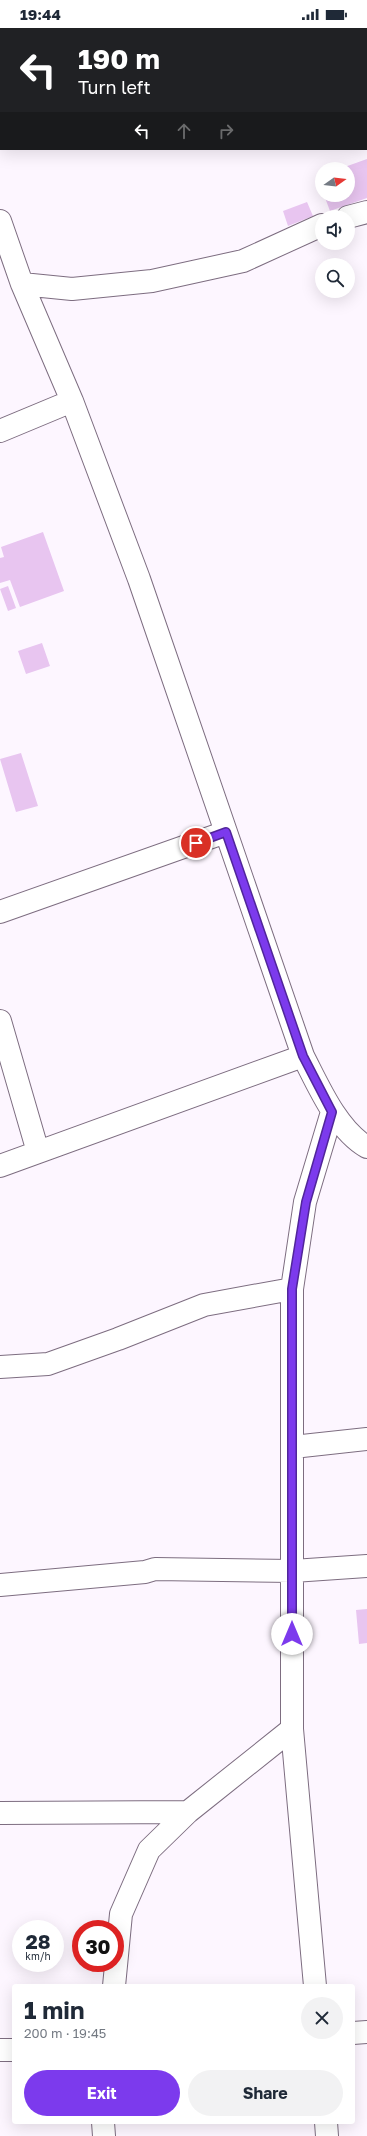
<!DOCTYPE html>
<html lang="en">
<head>
<meta charset="utf-8">
<style>
	body { margin:0; font-family:"Golos Text",sans-serif; background:#f2f2f3; color:#1f2937; height:100vh; display:flex; flex-direction:column; font-size:15px; white-space:nowrap }
	* { box-sizing:border-box; margin:0 }
	p { font-size:13px; color:#747a83 }
	.icon { flex:none; width:22px; height:22px; fill:none; stroke:currentColor; stroke-width:2; stroke-linecap:round; stroke-linejoin:round }
	.map { position:relative; flex:1; overflow:hidden }
	.panel { position:absolute; left:12px; top:1956px; width:343px; height:140px; display:flex; flex-direction:column; background:#fff; border-radius:4px; box-shadow:0 4px 16px #0002 }
	.panel>* { flex:none }
	.banner { position:absolute; left:0px; top:0px; width:367px; height:122px; box-shadow:0 4px 16px #0002; background:#202124; color:#fff; overflow:hidden }
	.needle { width:26px; rotate:76deg }
	.tools { position:absolute; left:315px; top:134px; display:grid; gap:8px }
	.tools a { display:grid; place-items:center; width:40px; height:40px; border-radius:50%; background:#fff; box-shadow:0 4px 16px #0002; font-size:20px }
	.speed { position:absolute; left:12px; top:1892px; display:flex; gap:8px; font-size:20px; font-weight:700; text-align:center }
	.speed>* { display:grid; place-content:center; width:52px; height:52px; border-radius:50%; background:#fff; box-shadow:0 4px 16px #0002; line-height:1 }
	.speed small { font-size:10px; font-weight:400 }
	.speed .limit { border:6px solid #d22; background:#fff; color:#111 }
	.pin { position:absolute; display:grid; place-items:center; width:34px; height:34px; color:#fff; margin:-17px; border:2px solid #fff; border-radius:50%; box-shadow:0 1px 4px #0007 }
	.me { position:absolute; width:44px; margin:-22px; rotate:0deg; stroke-linejoin:round; filter:drop-shadow(0 0 3px #0008) }
	.turn { display:flex; align-items:center; gap:14px; height:84px; padding:0 12px; font-size:18px }
	.turn .icon { width:52px; height:52px; stroke-width:2.5 }
	.turn b { display:block; font-size:28px; line-height:34px }
	.lanes { display:flex; align-items:center; height:38px; padding:0 12px; background:#0003; justify-content:center; gap:20px; direction:ltr }
	.lanes .off { opacity:.35 }
	.round { display:grid; place-items:center; flex:none; width:42px; height:42px; border-radius:21px; background:#f2f2f3 }
	.overview { display:flex; align-items:center; justify-content:space-between; height:68px; padding:0 12px }
	h1 { font-size:24px; font-weight:700; line-height:30px }
	.primary-button { display:flex; gap:8px; margin-top:auto; padding:8px 12px }
	.primary-button a { flex:1; height:46px; border-radius:24px; background:#7c3aed; color:#fff; font-size:16px; font-weight:700; line-height:46px; text-align:center }
	.primary-button a+a { background:#f2f2f3; color:#1f2937 }
	.status { display:flex; justify-content:space-between; align-items:center; height:28px; padding:0 20px; background:#fff; direction:ltr }
	.status svg { height:11px; fill:currentColor }
	.map>svg:first-child { display:block }
	.building { fill:#e8c5f0 }
	.lines { fill:none; stroke-linecap:round; stroke-linejoin:round }
	.minor-casing { stroke:#7d6d80; stroke-width:24 }
	.minor { stroke:#fff; stroke-width:22 }
	.route-casing { stroke:#51269a; stroke-width:10 }
	.route { stroke:#7c3aed; stroke-width:7 }
</style>
</head>
<body>
<div class="status"><b>19:44</b><svg viewBox="0 0 49 12"><path d="M0 12V9h3v3zM5 12V6h3v6zM10 12V3h3v9zM15 12V0h3v12zM26 1h20v11H26zM47 4h2v5h-2z"/></svg></div>
<div class="map">
<svg width="367" height="2108" viewBox="0 0 367 2108">
	<rect width="100%" height="100%" fill="#fdf6ff"/>
	<path class="building" d="M367 131V170L330 183 324 167H348V141H339Z
		M322 147V161L317 148Z
		M307 174 313 188 288 198 283 183Z
		M43 504 64 563 20 579 10 552 0 555V530L4 529 1 519Z
		M8 558 16 580 8 583 0 561Z
		M42 615 50 638 26 646 18 623Z
		M21 725 38 778 16 784 0 731Z
		M367 1581V1615L359 1616 356 1582Z"/>
	<g class="lines">
		<defs>
			<path id="minor" d="M348 189 367 184
				M0 193 22 256 72 373 139 551 303 1028C318 1057 337 1102 367 1119
				M22 256 72 261 152 253 243 233 322 197
				M0 403 72 373
				M0 884 226 804
				M0 993 38 1124
				M0 1138 303 1028
				M0 1339 48 1336 118 1311 204 1277 292 1261
				M293 1419 367 1411
				M0 1557 145 1544 155 1541 293 1543 367 1538
				M0 1785 188 1784
				M114 1958 121 1886 149 1822 188 1784 292 1701
				M315 1958 292 1701V1261L305 1174 332 1084
				M353 2005 367 2004
				M0 2022H14
				M103 2094 104 2108
				M326 2094 327 2108"/>
		</defs>
		<use href="#minor" class="minor-casing"/>
		<use href="#minor" class="minor"/>
	</g>
	<g class="lines">
		<defs>
			<path id="route" d="M196 815 226 804 303 1028 332 1084 306 1174 292 1261V1606"/>
		</defs>
		<use href="#route" class="route-casing"/>
		<use href="#route" class="route"/>
	</g>
</svg>
<div class="tools">
<a><svg class="needle" viewBox="-14 -14 28 28"><path d="M0-13l5 13h-10z" fill="#e53935"/><path d="M0 13l5-13h-10z" fill="#747a83"/></svg></a>
<a><svg class="icon" aria-label="sound" viewBox="0 0 24 24"><path d="M4 9h4l5-4v14l-5-4H4zM17 9q2 3 0 6"/></svg></a>
<a><svg class="icon" aria-label="search" viewBox="0 0 24 24"><circle cx="10" cy="10" r="6"/><path d="M15 15l6 6"/></svg></a>
</div>
<div class="speed"><div>28<small>km/h</small></div><div class="limit">30</div></div>
<div class="pin" style="left:196px;top:815px;background:#d93025"><svg class="icon" aria-label="arrive" viewBox="0 0 24 24"><path d="M6 21V4h12l-3 4 3 4H6"/></svg></div>
<svg class="me" style="left:292px;top:1606px" viewBox="-20 -20 40 40"><circle r="19" fill="#fff"/><path d="M0-13L10 11 0 6-10 11z" fill="#7c3aed"/></svg>
<div class="banner">
<div class="turn"><svg class="icon" aria-label="left" viewBox="0 0 24 24"><path d="M17 20v-9H6M10 6l-5 5 5 5"/></svg><div><b>190 m</b>Turn left</div></div>
<div class="lanes"><svg class="icon" aria-label="left" viewBox="0 0 24 24"><path d="M17 20v-9H6M10 6l-5 5 5 5"/></svg><svg class="icon off" aria-label="ahead" viewBox="0 0 24 24"><path d="M12 20V5M6 11l6-6 6 6"/></svg><svg class="icon off" aria-label="right" viewBox="0 0 24 24"><path d="M7 20v-9h11M14 6l5 5-5 5"/></svg></div>
</div>
<section class="panel">
<div class="overview"><div><h1>1 min</h1><p>200 m · 19:45</p></div><a class="round"><svg class="icon" aria-label="close" viewBox="0 0 24 24"><path d="M6 6l12 12M18 6L6 18"/></svg></a></div>
<div class="primary-button"><a>Exit</a><a>Share</a></div>
</section>
</div>
</body>
</html>
